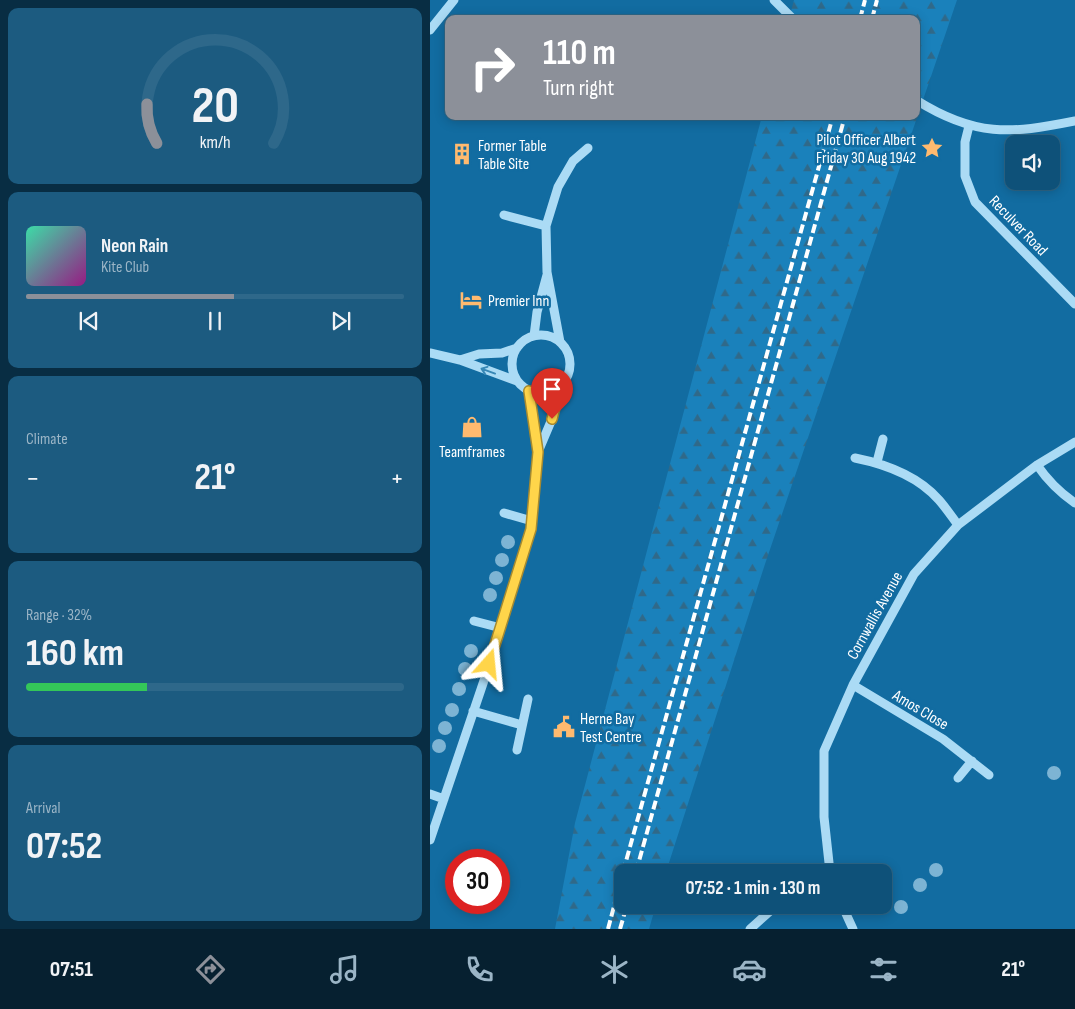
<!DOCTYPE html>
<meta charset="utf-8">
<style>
:root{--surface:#0e5179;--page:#1c5b80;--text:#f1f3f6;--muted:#9bb5c6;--line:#2e688a;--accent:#8c9099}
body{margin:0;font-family:"Sofia Sans Condensed",sans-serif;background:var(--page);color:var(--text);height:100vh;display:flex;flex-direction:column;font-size:19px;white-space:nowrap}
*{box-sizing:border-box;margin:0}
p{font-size:16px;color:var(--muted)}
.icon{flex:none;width:28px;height:28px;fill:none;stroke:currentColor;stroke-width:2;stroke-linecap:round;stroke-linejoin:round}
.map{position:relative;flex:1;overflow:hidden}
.panel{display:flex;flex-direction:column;gap:8px;padding:8px;background:#082d43;width:430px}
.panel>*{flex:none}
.hud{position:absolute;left:15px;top:15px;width:475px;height:105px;border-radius:10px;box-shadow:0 2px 12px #0003,0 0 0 1px var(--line);background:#8c9099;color:#fff;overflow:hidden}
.controls{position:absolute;left:575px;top:135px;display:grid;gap:10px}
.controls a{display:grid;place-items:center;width:55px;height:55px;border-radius:10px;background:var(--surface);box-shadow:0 2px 12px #0003,0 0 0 1px var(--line);font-size:25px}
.speed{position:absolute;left:15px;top:849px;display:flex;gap:10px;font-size:25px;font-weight:700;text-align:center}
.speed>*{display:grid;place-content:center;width:65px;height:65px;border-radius:50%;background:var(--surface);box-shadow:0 2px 12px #0003,0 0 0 1px var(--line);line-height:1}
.speed .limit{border:8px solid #d22;background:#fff;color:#111}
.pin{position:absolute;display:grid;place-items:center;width:42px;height:42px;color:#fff;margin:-51px -21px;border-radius:50% 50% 50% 0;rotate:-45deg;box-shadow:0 0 5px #0007}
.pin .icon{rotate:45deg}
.me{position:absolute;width:55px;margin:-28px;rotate:18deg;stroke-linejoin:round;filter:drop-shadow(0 0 4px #0008)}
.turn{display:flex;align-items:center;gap:18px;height:105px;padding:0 15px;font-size:22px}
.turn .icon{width:65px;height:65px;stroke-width:2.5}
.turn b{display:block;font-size:35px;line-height:42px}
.big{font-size:38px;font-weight:700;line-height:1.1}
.panel .widget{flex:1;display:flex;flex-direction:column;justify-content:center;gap:8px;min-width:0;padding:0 18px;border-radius:10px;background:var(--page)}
.panel .dial{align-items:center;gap:0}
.dial svg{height:130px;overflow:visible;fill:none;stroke:var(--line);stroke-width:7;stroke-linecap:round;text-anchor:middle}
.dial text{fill:var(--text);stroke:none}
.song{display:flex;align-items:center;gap:15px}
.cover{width:60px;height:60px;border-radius:8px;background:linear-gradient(135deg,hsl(160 70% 55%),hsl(310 70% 35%))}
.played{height:5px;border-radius:2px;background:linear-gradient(90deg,var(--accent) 55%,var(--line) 55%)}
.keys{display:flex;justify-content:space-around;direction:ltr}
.heat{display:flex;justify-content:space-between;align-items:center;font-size:28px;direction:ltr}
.charge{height:8px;border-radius:4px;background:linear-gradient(90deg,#34c759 32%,var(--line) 0)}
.trip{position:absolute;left:184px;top:864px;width:278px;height:50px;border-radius:10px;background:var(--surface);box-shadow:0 2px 12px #0003,0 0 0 1px var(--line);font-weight:700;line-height:50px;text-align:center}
.tabs{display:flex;height:80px;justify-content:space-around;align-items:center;background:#062030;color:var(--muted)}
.tabs .icon{width:35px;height:35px}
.tabs .selected{color:var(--accent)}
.tabs b{font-size:22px;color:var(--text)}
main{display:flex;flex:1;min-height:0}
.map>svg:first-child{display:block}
.forest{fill:url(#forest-firs)}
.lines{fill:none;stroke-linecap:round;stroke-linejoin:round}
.minor{stroke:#abdbf5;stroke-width:9}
.rail{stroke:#fff;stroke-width:4;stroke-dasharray:9 4;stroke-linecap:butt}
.tree{fill:#7db4d4}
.oneway{stroke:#3888b6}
.route-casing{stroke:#a68a30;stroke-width:12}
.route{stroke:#ffd54a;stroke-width:9}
.labels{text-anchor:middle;stroke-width:5;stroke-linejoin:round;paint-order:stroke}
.poi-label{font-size:16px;fill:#fff;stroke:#126ca1;text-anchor:start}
.street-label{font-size:16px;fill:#fff;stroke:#126ca1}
</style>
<main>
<section class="panel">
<div class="widget dial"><svg viewBox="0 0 100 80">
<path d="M14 69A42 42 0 1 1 86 69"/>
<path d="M14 69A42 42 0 0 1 8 45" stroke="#8c9099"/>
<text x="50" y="56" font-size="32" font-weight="700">20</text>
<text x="50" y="72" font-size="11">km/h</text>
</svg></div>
<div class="widget">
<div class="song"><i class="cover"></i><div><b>Neon Rain</b><p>Kite Club</p></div></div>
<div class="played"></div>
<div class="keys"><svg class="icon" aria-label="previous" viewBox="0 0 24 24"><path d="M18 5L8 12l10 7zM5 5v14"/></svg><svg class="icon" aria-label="pause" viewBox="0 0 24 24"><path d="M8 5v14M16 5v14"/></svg><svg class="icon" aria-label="next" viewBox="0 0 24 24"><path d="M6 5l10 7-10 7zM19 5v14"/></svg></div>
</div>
<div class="widget"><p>Climate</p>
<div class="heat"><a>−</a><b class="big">21°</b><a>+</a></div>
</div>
<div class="widget"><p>Range · 32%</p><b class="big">160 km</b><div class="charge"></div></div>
<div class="widget"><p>Arrival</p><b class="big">07:52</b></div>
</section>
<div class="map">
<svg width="645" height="929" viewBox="0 0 645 929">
<defs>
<pattern id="forest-firs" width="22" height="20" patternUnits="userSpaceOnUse" patternTransform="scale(1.25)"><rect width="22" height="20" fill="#1a81bb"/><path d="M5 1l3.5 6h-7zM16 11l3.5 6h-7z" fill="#306989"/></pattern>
</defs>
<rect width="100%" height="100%" fill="#126ca1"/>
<!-- forest -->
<path class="forest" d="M364,0H527L335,564L236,872H192V905H226L219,929H125L145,823L332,116H486V19H359Z"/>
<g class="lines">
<!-- minor -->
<path class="minor" d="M344,0L363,19
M0,30L24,0
M486,100C545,137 580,134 645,121
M539,126L535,142V176L545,202L645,304
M74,215L116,226
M82 364a29 29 0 1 1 58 0a29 29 0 1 1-58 0Z
M104,336L107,312L117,275
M130,342L117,272L116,226L128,187L143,161L158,148
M0,353L30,360L87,381
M30,360L49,354L72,353L87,348
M108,452L122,419L129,388
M425,458C455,464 488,476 509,500C516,508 522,517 528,525
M447,462L453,439
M607,465C618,481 629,492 645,503
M74,513L102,521
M44,621L71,628
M423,685L513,739L559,775
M43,711L92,725
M87,750L98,699
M528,778L542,761
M0,794L14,799
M0,840L65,648L101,529L108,452L99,391
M400,872L394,817V751L423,685L484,574L528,525L607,465L645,442
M412,905L423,929
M320,929L347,905"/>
<!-- rail -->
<path class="rail" d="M430,19L435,0
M442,19L447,0
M193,872L403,116
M206,872L415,116
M178,929L192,876
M190,929L197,905"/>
</g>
<!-- trees -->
<g class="tree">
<circle cx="78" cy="542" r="7"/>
<circle cx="72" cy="560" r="7"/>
<circle cx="66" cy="578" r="7"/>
<circle cx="60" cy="595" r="7"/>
<circle cx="41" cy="651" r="7"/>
<circle cx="35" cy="669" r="7"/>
<circle cx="29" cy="689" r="7"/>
<circle cx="22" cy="710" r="7"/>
<circle cx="15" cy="728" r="7"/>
<circle cx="9" cy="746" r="7"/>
<circle cx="624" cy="773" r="7"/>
<circle cx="506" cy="870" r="7"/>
<circle cx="490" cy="885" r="7"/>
<circle cx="471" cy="907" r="7"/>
</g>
<!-- one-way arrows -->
<defs><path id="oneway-shaft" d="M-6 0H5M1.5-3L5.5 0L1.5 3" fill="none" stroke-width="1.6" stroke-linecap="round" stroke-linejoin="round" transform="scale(1.25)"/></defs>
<use class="oneway" href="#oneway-shaft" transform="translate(58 371) rotate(-160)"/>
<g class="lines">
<!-- route casing -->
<g class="route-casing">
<path id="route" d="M59,664L101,529L108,452L99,391C111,394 119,393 130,388L122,419"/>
</g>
<!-- route -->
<use href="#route" class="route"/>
</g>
<!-- icons -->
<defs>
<g id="sight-bare" transform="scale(1.725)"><path d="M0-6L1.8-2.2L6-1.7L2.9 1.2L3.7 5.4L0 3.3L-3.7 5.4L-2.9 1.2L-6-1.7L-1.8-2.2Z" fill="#ffba6f" stroke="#126ca1" stroke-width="2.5" paint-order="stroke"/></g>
<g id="building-bare" transform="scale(1.725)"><path d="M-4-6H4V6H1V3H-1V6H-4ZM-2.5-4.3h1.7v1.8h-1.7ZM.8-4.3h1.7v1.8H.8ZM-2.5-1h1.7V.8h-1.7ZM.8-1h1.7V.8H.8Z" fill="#ffba6f" stroke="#126ca1" stroke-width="2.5" paint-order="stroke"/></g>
<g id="hotel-bare" transform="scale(1.725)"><path d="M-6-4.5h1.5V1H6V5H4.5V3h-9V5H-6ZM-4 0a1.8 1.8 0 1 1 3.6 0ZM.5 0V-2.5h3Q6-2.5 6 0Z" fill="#ffba6f" stroke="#126ca1" stroke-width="2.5" paint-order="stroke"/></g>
<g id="shop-bare" transform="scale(1.725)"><path d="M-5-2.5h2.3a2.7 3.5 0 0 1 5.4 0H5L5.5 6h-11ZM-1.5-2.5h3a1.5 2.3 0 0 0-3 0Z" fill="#ffba6f" stroke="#126ca1" stroke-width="2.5" paint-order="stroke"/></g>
<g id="civic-bare" transform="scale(1.725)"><path d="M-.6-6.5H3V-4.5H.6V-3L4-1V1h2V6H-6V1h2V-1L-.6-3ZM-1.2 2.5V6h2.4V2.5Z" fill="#ffba6f" stroke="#126ca1" stroke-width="2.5" paint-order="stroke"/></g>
</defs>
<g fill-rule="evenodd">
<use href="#sight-bare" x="502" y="148"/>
<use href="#building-bare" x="32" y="154"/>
<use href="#hotel-bare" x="41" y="300"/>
<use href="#shop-bare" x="42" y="427"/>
<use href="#civic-bare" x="134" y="727"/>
</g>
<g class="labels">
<!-- poi labels -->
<g class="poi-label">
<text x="486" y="145" text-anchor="end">Pilot Officer Albert<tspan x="486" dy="18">Friday 30 Aug 1942</tspan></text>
<text x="48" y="151">Former Table<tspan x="48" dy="18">Table Site</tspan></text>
<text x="58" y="306">Premier Inn</text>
<text x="42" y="457" text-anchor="middle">Teamframes</text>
<text x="150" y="724">Herne Bay<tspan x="150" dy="18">Test Centre</tspan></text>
</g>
<!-- street labels -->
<g class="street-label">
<text transform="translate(589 225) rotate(46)" y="6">Reculver Road</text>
<text transform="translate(444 615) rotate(-61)" y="6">Cornwallis Avenue</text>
<text transform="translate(491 709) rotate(31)" y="6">Amos Close</text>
</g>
</g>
</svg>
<div class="controls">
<a><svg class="icon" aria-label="sound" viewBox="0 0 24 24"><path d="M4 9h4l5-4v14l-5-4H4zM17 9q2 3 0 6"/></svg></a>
</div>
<div class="speed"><div class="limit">30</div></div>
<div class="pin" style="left:122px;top:419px;background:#d93025"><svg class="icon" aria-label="arrive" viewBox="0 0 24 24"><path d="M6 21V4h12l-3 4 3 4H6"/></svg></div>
<svg class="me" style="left:59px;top:664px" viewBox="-20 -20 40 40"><path d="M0-17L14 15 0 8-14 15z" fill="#ffd54a" stroke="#fff" stroke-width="4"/></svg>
<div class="trip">07:52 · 1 min · 130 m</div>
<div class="hud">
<div class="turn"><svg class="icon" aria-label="right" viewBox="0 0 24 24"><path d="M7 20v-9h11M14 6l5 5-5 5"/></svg><div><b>110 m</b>Turn right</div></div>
</div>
</div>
</main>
<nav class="tabs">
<b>07:51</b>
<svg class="icon selected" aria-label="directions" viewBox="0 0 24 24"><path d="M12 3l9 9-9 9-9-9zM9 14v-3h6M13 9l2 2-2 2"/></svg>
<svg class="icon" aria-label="music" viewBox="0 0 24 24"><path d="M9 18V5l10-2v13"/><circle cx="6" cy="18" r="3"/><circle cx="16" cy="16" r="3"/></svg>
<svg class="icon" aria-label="phone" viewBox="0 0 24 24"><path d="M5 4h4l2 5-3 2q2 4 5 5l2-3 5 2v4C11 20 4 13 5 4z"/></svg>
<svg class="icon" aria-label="climate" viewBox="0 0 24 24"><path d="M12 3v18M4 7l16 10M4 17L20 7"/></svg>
<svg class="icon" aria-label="car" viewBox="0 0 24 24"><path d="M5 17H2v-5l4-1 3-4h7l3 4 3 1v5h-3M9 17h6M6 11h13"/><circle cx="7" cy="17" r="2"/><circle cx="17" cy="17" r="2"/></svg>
<svg class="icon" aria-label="filters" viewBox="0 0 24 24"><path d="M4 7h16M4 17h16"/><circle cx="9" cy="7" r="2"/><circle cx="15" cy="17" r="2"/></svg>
<b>21°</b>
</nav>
